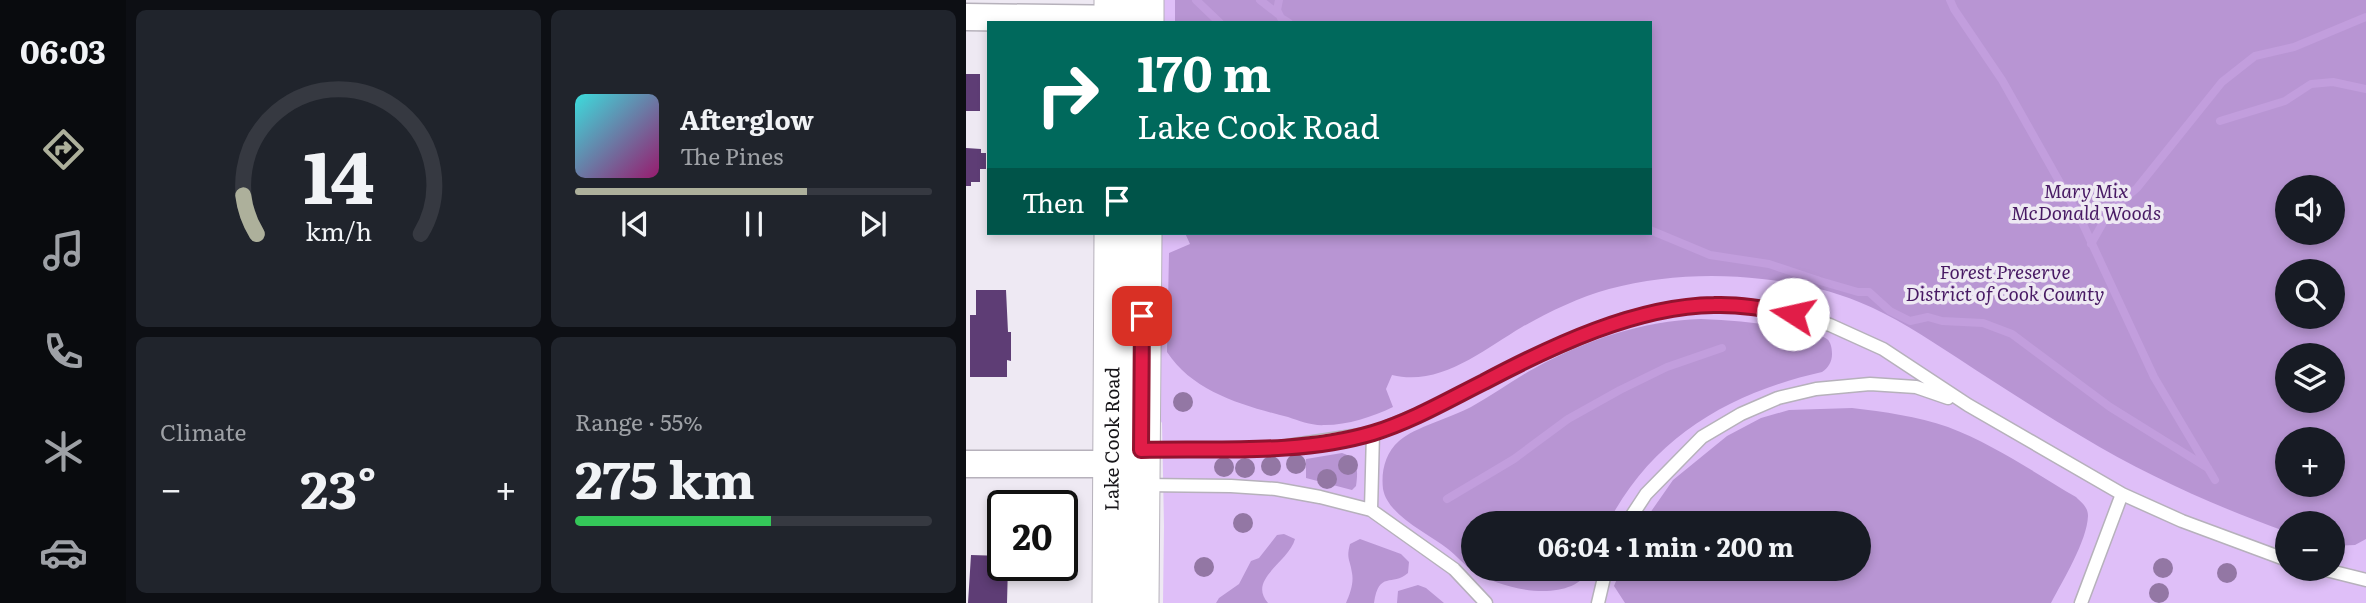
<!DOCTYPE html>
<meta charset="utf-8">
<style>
:root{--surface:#171b24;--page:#20242c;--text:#f1f3f6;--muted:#9ea1a6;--line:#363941;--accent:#adb09b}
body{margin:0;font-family:Literata,serif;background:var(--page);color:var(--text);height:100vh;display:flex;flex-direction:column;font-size:26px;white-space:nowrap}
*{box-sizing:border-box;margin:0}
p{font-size:23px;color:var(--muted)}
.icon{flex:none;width:38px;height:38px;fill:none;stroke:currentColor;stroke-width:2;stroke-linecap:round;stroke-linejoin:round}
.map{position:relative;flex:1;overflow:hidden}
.panel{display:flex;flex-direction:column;gap:10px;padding:10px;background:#0d0f14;width:840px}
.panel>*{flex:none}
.guide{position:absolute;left:21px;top:21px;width:665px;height:214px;border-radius:0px;box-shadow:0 4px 10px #0003;background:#00695c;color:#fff;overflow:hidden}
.buttons{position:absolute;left:1309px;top:175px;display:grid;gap:14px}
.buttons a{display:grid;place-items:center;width:70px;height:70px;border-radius:50%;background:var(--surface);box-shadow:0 4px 10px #0003;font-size:35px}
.speed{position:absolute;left:21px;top:490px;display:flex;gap:14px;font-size:35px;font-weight:700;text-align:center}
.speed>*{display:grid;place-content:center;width:91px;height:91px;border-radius:50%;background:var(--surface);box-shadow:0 4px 10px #0003;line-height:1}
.speed .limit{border:4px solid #111;border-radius:10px;background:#fff;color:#111}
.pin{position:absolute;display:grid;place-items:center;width:60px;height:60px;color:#fff;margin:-30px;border-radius:14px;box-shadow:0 4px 10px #0006}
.me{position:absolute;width:77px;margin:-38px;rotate:280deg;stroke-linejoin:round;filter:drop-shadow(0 0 5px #0008)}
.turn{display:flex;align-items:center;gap:24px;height:147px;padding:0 35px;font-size:32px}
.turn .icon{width:91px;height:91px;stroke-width:2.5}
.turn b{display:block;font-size:49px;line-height:60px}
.then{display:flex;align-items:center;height:66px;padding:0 35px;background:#0003;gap:14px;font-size:26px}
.big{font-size:52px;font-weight:700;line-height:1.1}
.panel .widget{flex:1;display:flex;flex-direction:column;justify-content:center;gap:10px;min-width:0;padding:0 24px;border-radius:10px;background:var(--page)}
.panel .dial{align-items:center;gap:0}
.dial svg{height:182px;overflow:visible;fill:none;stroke:var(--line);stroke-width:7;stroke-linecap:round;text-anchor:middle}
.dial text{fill:var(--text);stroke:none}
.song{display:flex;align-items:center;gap:21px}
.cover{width:84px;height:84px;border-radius:10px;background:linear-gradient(135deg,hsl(180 70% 55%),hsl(320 70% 35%))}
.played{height:7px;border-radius:4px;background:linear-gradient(90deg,var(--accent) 65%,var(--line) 65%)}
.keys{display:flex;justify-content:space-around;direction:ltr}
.heat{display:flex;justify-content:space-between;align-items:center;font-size:38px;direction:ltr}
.charge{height:10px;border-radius:5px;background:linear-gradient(90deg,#34c759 55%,var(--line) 0)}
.panel .tiles{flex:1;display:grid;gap:10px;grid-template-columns:repeat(2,1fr)}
.trip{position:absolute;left:495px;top:511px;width:410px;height:70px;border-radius:35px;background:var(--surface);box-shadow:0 4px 10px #0003;font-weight:700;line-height:70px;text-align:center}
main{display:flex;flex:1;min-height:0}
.dock{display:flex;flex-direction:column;width:126px;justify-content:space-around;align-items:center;background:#090b0e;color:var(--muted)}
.dock .icon{width:49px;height:49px}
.dock .selected{color:var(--accent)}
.dock b{font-size:32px;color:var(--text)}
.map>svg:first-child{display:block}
.green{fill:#dfbff8;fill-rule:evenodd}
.forest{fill:#b895d3;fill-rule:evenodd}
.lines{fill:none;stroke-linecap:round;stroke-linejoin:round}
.stream{stroke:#c29edd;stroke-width:8}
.building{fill:#5e3d75}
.lane-casing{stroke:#b6b1bb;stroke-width:15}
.street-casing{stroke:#b6b1bb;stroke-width:29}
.secondary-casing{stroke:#b6b1bb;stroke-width:39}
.lane{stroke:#fff;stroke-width:12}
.street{stroke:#fff;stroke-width:26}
.secondary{stroke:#fff;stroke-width:37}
.tree{fill:#9377a4}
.route-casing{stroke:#92132f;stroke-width:18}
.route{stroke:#e11d48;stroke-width:12}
.labels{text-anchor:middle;stroke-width:7;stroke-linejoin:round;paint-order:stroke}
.park-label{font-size:19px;font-style:italic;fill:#481a64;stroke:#eee9f3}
.street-label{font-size:19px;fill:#171519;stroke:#eee9f3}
</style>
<main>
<nav class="dock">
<b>06:03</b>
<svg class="icon selected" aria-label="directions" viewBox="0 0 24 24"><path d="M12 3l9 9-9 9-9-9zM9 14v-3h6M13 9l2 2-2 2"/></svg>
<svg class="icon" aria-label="music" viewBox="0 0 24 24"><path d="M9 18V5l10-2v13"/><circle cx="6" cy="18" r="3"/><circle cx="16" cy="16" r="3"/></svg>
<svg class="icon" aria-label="phone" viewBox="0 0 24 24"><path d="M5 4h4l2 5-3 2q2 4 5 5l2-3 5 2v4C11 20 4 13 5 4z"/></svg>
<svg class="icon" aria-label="climate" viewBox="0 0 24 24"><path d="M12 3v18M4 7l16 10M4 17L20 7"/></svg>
<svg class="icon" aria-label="car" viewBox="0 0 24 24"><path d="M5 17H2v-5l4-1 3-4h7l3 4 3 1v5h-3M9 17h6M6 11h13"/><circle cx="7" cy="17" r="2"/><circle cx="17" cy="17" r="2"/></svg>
</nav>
<section class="panel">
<div class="tiles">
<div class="widget dial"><svg viewBox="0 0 100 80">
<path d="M14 69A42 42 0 1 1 86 69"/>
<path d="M14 69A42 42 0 0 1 8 52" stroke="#adb09b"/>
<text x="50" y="56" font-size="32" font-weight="700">14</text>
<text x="50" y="72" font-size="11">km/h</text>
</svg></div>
<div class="widget">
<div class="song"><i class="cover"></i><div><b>Afterglow</b><p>The Pines</p></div></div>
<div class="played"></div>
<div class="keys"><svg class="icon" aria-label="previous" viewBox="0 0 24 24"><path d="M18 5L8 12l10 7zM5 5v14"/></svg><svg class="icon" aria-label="pause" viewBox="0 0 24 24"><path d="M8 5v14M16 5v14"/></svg><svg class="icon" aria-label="next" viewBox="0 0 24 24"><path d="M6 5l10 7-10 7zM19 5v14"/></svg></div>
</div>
<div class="widget"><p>Climate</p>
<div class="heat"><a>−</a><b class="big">23°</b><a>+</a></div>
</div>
<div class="widget"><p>Range · 55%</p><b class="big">275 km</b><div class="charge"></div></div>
</div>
</section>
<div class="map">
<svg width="1400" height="603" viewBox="0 0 1400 603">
<rect width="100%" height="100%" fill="#eee9f3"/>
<!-- green -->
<path class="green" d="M189,0H1400V603H197L198,526L196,423L188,411L187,233H684V23H189ZM1321,187H1367V233H1321ZM1321,271H1367V317H1321ZM1321,355H1367V401H1321ZM1321,439H1367V485H1321ZM508,523H892V569H508ZM1321,523H1367V569H1321Z"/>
<!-- forest -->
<path class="forest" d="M209,0H1400V539L1389,545L1367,546V523H1321V532C1249,506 1181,476 1115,436C1073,411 1031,384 990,357C959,337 928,316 893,302C864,290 828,282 796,279C746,273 692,276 643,289C613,297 583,312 556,327C517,350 474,387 426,375L420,389L427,407C406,417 382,425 359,425C346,426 334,421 322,417C278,406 227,392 201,352L203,253L224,244L219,233H684V23H209ZM1321,187H1367V233H1321ZM1321,271H1367V317H1321ZM1321,355H1367V401H1321ZM1321,439H1367V485H1321Z
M735,319C771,320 804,324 840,332C846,334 856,335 861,339C865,342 866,349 866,354C866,362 862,368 856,372C763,393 687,437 642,523H508V569H624C607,603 541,593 506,570C497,564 490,555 482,549C462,533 422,516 417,489C415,472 419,453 433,441C449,427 484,418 505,407C527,395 547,380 569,368C620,340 676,321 735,319Z
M886,408C918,412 951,416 982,427C1027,444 1069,473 1110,497C1116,503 1122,507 1122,516C1121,541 1097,580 1085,603H659L648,586L655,569H892V523H677L707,480L761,436L795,418L823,410Z
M376,453C393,458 392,471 390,486L386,490L340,478V459Z
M318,534L329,539C323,562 281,579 302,603H250L253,598L273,584L285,561L293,558L311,535Z
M394,539L435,554L443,562L442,573C426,587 413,570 408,603H380C384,594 388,583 386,573C384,559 380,559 384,544Z
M452,585L460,588L478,603H431L432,591Z"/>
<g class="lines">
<!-- stream -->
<path class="stream" d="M230,0L254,23
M294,0L312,14
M313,0L311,10L315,18L323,23
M984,0L988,9L1036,80L1115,220L1188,377L1249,480
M1254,121L1319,101L1345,84L1367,82L1400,89
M684,230L744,255L803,264L854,281L892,292H903L924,311L944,321L962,317L976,321L1017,323L1046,334L1144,407L1242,468
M1125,244L1143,212L1171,188L1256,82L1289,56L1328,47L1400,17
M481,499L548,459L602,419L654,390L701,367L756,348"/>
</g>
<!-- building -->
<path class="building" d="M0,74H14V111H0Z
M0,148L15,149V153H20V169H14V182H5V186H0Z
M10,290H40L42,332H45V361L41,360V377H4V315H10Z
M5,555L37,556V565H42L41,603H2Z"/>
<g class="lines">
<!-- lane casing -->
<g class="lane-casing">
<path id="lane" d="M178,450L308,448L407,433L467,408L546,367L658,319L700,309L746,305L787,307L826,314L864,325L917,349L1002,405L1156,494L1216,521L1321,560
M177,485L265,486L310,489L354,497L405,510L488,569L520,603
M405,510L407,433
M661,523L680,494L736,437L775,414L812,398L850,389L904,384L950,387L982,398
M1356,569L1400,580
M632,603L640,569
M1115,603L1156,494"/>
</g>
<!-- street casing -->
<g class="street-casing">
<path id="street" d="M0,17L163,19
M0,464H145"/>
</g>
<!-- secondary casing -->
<g class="secondary-casing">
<g id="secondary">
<path d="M147,23V0"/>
<path d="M179,23V0"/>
<path id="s1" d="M145,603L147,233"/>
<path d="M174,603L177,233"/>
</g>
</g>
<!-- lane -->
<use href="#lane" class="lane"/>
<!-- street -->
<use href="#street" class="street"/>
<!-- secondary -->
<use href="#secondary" class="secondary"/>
</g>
<!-- trees -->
<g class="tree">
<circle cx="217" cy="402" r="10"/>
<circle cx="330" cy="464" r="10"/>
<circle cx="382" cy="465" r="10"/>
<circle cx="305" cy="466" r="10"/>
<circle cx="258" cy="467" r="10"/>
<circle cx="279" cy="468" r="10"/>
<circle cx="361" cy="479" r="10"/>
<circle cx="277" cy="523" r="10"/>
<circle cx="238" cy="567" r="10"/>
<circle cx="1197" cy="568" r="10"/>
<circle cx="1261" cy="573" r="10"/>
<circle cx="1193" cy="593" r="10"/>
</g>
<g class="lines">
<!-- route casing -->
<g class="route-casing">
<path id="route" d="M176,316L175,450C250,448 333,455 407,433C446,421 482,400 518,382C586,346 670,306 748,305C774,304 800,309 827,314"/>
</g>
<!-- route -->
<use href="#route" class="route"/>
</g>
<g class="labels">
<!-- park labels -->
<g class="park-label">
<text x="1120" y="198">Mary Mix<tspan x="1120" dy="22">McDonald Woods</tspan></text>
<text x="1039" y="279">Forest Preserve<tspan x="1039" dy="22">District of Cook County</tspan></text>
</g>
<!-- street labels -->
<g class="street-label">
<text dy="7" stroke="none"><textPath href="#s1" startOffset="164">Lake Cook Road</textPath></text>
</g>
</g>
</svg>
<div class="buttons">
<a><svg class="icon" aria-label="sound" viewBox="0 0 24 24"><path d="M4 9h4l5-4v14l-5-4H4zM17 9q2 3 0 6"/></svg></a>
<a><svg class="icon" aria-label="search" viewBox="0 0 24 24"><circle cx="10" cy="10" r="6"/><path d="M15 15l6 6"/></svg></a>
<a><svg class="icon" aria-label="layers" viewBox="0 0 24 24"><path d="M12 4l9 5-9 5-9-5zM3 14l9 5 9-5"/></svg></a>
<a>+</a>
<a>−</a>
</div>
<div class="speed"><div class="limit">20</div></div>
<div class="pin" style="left:176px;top:316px;background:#d93025"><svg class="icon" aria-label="arrive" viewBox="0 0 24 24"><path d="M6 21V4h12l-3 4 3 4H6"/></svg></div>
<svg class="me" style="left:827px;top:314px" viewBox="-20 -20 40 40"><circle r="19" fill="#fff"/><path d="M0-13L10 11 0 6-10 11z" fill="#e11d48"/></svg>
<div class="trip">06:04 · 1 min · 200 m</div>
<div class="guide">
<div class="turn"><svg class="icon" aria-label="right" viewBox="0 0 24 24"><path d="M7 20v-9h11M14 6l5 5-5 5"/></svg><div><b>170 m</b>Lake Cook Road</div></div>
<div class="then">Then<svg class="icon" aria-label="arrive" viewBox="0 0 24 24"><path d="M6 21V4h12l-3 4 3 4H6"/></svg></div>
</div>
</div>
</main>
